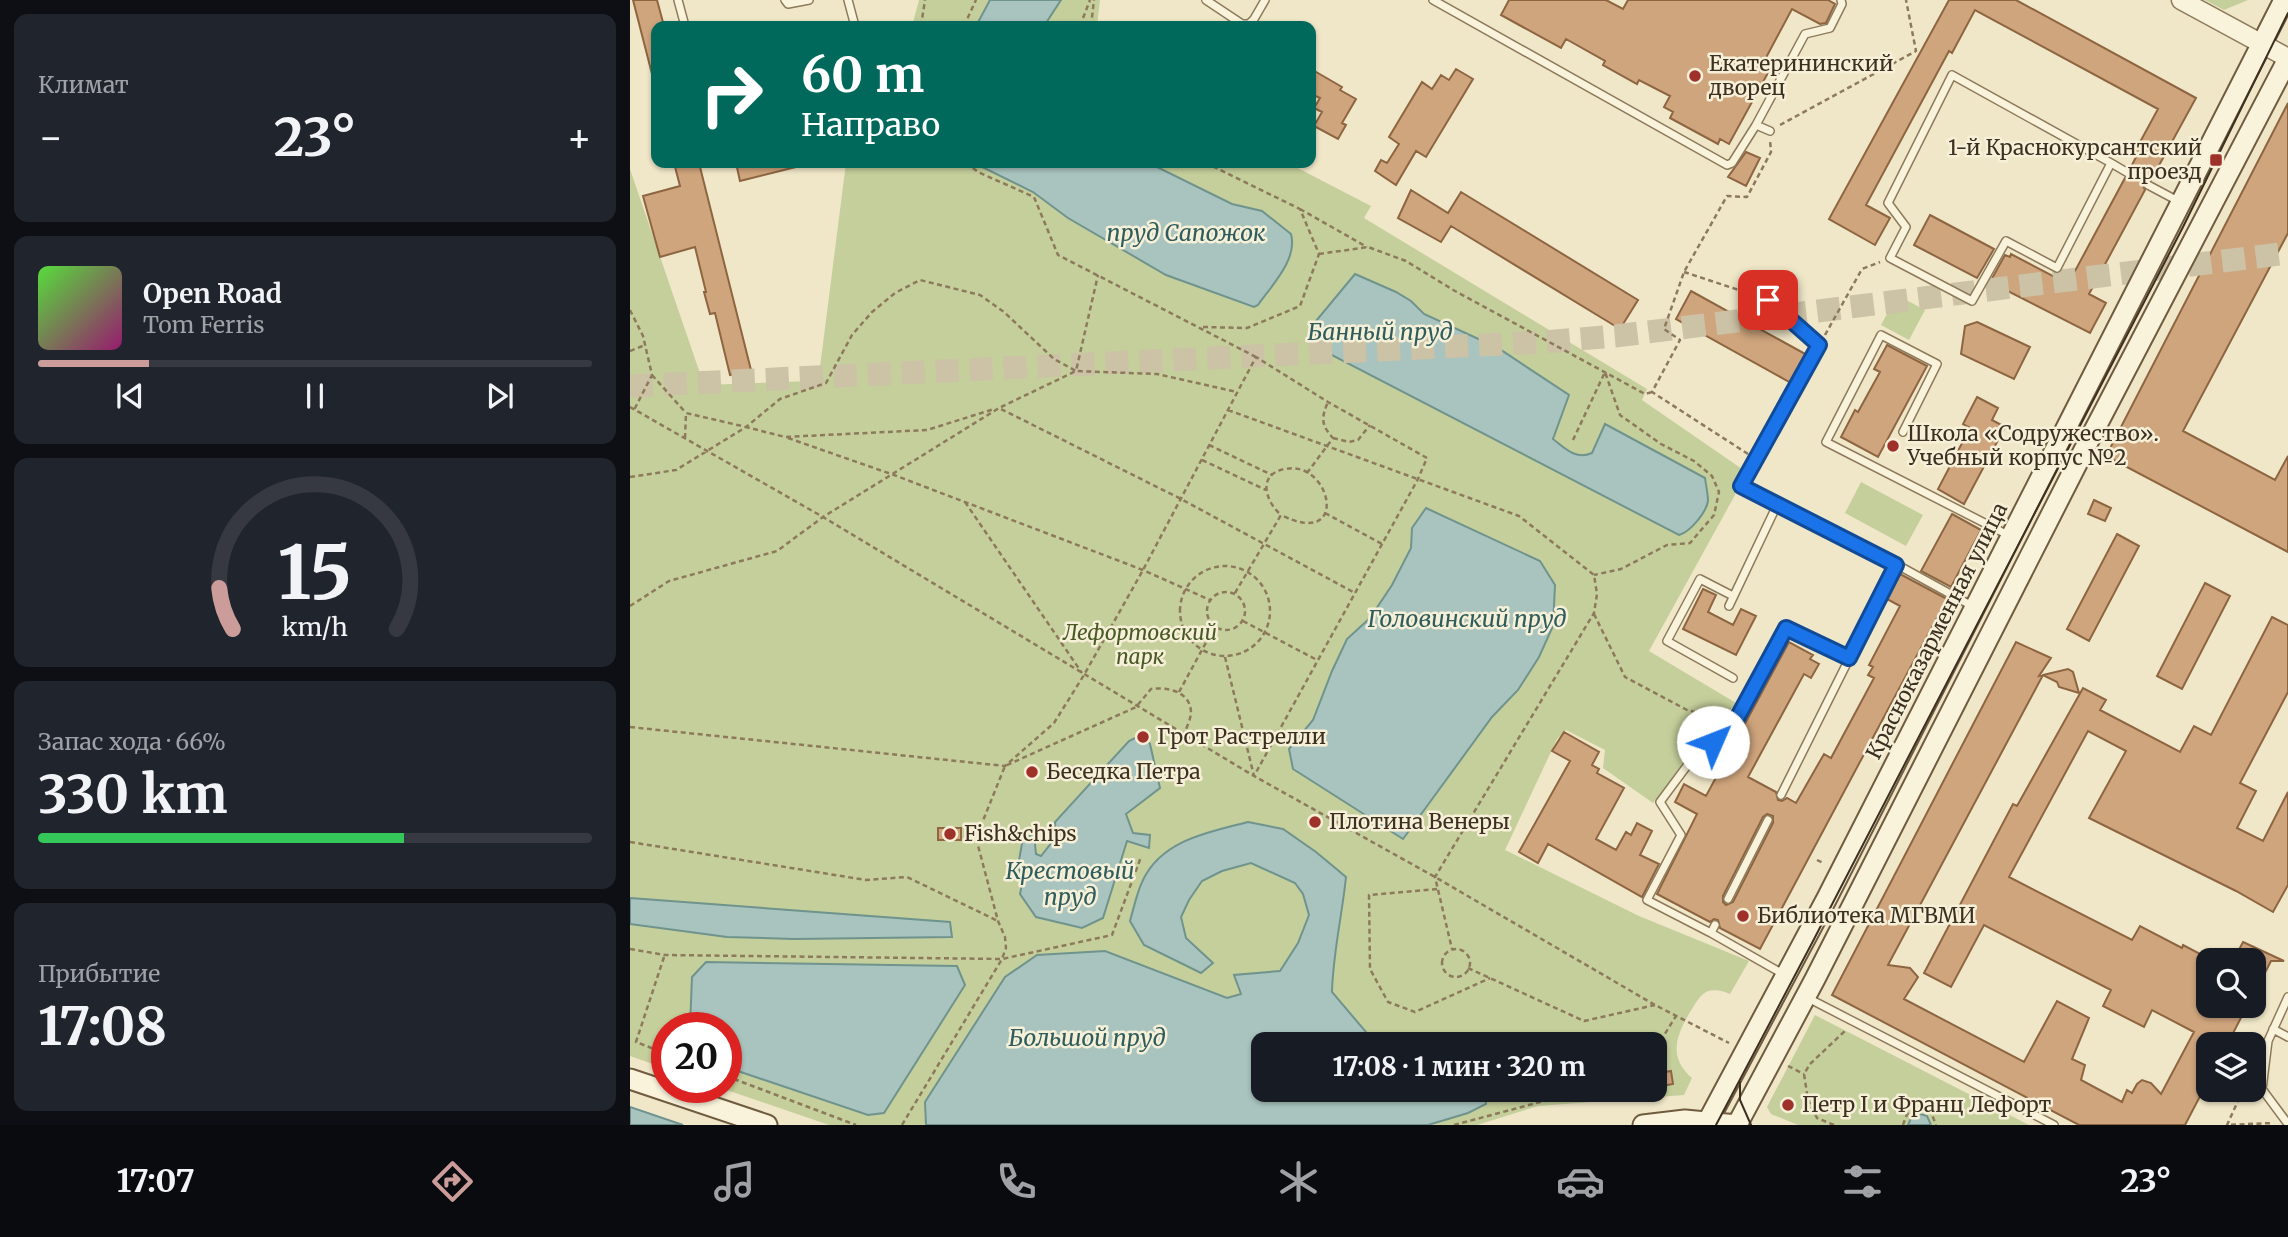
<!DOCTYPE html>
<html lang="ru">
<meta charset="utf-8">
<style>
:root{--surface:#171b24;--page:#20242c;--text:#f1f3f6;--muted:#9ea1a6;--line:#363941;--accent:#cc9c9a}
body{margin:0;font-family:Merriweather,serif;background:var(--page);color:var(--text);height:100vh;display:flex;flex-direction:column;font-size:26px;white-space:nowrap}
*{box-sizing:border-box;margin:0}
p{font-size:23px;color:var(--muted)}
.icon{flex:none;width:38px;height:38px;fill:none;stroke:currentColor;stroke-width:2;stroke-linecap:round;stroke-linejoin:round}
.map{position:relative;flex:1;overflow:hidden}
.side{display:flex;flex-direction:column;gap:14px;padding:14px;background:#0d0f14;width:630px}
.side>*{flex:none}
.banner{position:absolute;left:21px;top:21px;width:665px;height:147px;border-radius:14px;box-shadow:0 2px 5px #0004;background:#00695c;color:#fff;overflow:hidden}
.buttons{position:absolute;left:1566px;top:948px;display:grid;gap:14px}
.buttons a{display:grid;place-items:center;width:70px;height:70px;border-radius:14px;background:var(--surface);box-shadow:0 2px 5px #0004;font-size:35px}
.speed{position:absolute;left:21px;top:1012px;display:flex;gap:14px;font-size:35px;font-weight:700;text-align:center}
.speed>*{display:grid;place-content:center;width:91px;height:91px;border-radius:50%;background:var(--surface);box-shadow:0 2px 5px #0004;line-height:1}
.speed .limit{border:10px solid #d22;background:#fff;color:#111}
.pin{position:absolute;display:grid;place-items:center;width:60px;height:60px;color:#fff;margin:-30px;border-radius:14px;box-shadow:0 4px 10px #0006}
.me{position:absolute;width:77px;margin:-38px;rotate:46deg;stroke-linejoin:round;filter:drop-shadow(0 0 5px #0008)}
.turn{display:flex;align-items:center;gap:24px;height:147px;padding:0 35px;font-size:32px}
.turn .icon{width:91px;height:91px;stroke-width:2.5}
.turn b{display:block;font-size:49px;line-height:60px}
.big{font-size:52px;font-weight:700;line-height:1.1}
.side .tile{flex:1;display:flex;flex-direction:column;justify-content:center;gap:10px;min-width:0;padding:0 24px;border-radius:14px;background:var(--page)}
.side .dial{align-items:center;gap:0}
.dial svg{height:182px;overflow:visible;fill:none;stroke:var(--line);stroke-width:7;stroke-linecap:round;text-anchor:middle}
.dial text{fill:var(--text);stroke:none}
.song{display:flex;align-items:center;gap:21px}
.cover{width:84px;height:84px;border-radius:10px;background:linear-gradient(135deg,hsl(110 70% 55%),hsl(320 70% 35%))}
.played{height:7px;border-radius:4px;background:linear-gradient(90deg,var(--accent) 20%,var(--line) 20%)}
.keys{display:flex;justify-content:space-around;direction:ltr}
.heat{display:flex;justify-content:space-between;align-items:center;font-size:38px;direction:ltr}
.charge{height:10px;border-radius:5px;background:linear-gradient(90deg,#34c759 66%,var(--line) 0)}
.trip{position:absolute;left:621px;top:1032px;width:416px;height:70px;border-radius:14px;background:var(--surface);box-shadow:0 2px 5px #0004;font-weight:700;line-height:70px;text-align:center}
.menu{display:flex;height:112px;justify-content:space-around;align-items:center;background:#090b0e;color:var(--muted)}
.menu .icon{width:49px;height:49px}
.menu .on{color:var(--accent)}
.menu b{font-size:32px;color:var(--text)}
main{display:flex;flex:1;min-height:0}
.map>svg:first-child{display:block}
.green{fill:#c5cf9b;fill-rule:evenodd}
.water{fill:#a9c4be;stroke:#6f938d;stroke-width:2}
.building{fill:#cfa57d;stroke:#8d6541;stroke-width:2;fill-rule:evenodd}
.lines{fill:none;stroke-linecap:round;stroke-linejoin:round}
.primary-tunnel{stroke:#ccc2a6;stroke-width:23;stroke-dasharray:23 11;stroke-linecap:butt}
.service-casing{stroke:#8d7a5c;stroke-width:10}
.tertiary-casing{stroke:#8d7a5c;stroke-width:21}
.secondary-casing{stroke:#6f5b3f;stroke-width:23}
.path{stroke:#8d7a5c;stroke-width:2.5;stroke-dasharray:5 3.5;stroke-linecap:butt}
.service{stroke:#faf3dc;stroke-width:7}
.tertiary{stroke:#faf3dc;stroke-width:18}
.secondary{stroke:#faf3dc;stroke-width:19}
.tram{stroke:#3d3020;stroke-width:2}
.route-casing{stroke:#114b97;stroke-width:18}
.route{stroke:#1a73e8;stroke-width:12}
.poi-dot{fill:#9e3129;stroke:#f7f0d8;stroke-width:2.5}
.labels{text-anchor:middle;stroke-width:5;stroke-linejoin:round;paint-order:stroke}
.poi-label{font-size:21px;fill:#3d3020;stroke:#f7f0d8;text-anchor:start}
.street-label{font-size:21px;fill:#3d3020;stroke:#f7f0d8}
.park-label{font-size:21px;font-style:italic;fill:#495a26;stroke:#f7f0d8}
.water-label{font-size:23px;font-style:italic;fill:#2f5d5d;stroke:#f7f0d8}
</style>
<main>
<section class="side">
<div class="tile"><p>Климат</p>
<div class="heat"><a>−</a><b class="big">23°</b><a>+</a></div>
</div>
<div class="tile">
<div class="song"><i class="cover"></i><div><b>Open Road</b><p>Tom Ferris</p></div></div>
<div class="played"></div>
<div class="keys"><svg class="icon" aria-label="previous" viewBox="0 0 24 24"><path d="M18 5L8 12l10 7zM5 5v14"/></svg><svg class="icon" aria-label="pause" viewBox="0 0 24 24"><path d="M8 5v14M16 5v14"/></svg><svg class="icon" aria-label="next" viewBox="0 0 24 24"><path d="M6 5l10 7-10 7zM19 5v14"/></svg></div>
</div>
<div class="tile dial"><svg viewBox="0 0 100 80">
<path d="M14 69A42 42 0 1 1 86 69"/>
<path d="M14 69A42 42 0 0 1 8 51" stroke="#cc9c9a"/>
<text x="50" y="56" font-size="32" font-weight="700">15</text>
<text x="50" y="72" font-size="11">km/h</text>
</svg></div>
<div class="tile"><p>Запас хода · 66%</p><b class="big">330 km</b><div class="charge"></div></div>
<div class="tile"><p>Прибытие</p><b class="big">17:08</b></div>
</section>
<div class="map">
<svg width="1658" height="1125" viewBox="0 0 1658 1125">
<rect width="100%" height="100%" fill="#f0e7c8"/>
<!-- green -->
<path class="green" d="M289,0H470L467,26H282Z
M1575,0H1618L1594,10Z
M216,163H658L741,206L734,218L1017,389L1012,400L1112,469L1105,495L1019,651L1106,703L1023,803L973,768L975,750L936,730L927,739L875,850L1009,916L1119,961L1100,994C1093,991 1086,989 1078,991C1069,995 1065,1005 1060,1012C1046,1036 1038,1057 1062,1078L1054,1095L908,1106L847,1125H199L88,1087H96V1027H37V1069L0,1056V169L74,385L181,381L189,375ZM634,1045H1026V1090H634Z
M1267,295L1295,310L1279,340L1251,325Z
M1231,482L1293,515L1276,546L1215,513Z
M1185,1015L1399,1125H1168L1141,1114L1137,1107Z"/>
<!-- water -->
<path class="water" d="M360,0H431L414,26H346Z
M344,163H519L602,204L632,211L661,234C668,259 642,285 628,305L624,307L536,275L438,218L403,192Z
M725,274L766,292L781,301L794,314L868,348L939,395L923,439C936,449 946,460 962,453L975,424L1075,478C1076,485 1078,494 1078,501C1076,513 1060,532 1049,535L694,351C688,342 683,333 686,321Z
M796,508L910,561L925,585L923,626L909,657L888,690L862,717L773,839L663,769L659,749L683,720L702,671L717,639L740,618L762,585L781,548L782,528Z
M507,737L516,739L520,744L530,788L496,814L503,833L520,835L519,848L497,841L473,918L452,928L406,917L390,894L393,879L388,866L393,838L404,835L406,854L411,856L426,837L425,822L499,741Z
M618,822L653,829L686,852L716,877C712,916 703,953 702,992L741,1038L758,1045H634V1090H854L856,1104L838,1113L798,1125H296L295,1102L375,977L407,955L475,951L597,998L611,994L604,975L650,971L668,943L679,915L673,894L665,883L621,863L592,871L572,881L559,900L551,917L556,938L583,963L571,973L514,945L500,921C504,907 507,892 513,880C532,840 579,832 618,822Z
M0,898L320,922L322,937L164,939L97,937L0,924Z
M76,962L327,966L335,985L254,1113L238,1115L96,1067V1027H60L62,977Z
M0,1107L53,1125H0Z
M1287,1113L1297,1116L1301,1125H1278L1282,1116Z"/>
<!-- building -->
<path class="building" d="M3,0H27L34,26H26V74H22Z
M879,0H976L993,9L998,0H1198L1205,4L1196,23L1190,24L1162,9L1131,67L1139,71L1099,144L1090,139L1088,144L1040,118L1043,112L1034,107L1040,96L1009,80L1007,84L973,65L975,61L936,39L931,48L871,15Z
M1319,0H1386L1566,98L1521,180H1515L1512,183L1515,190L1459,294L1476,303L1460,333L1360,282L1375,255L1380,257L1381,254L1438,284L1495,178L1500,179L1504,175L1501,167L1506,157L1503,155L1528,109L1345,10L1322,53L1319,51L1236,205L1260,218L1245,245L1199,219Z
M681,69L712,87L710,90L726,99L712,123L716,125L708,139L684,126L692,112L684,108L690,98L681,94Z
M826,69L843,79L796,157L786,151L766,185L745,171L751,160L757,163L769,144L759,137L792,82L802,89L811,75L819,80Z
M1658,103V233L1553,431L1645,480L1658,456V552L1476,456Z
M1116,152L1130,158L1116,186L1098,177Z
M44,163H69L121,370L100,375L85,313L80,314L74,292H76L65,247L30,257L13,196L50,186Z
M106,163H165L166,167L110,181Z
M781,190L818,213L831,192L1008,300L990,329L821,226L811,242L768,218Z
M1300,215L1364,249L1347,278L1284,245Z
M1061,291L1177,355L1161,383L1046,319Z
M1347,322L1400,347L1384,379L1331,354L1335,326Z
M1257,345L1297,366L1248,457L1211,437L1225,410L1228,412L1250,372L1244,369Z
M1347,397L1368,408L1362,420L1375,427L1334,504L1308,489L1340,428L1333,424Z
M1464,500L1481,508L1475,521L1458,514Z
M1322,514L1351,530L1321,587L1291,571Z
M1487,534L1509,546L1459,641L1437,629Z
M1270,574L1317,599L1130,949L1090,928L1088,920L1084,919L1080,922L1027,894L1067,814L1045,802L1054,784L1076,796L1159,642L1183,655L1180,659L1189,664L1181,678L1174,674L1118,777L1146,792L1148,800L1152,801L1157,798L1166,803L1194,754L1201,758L1244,678L1238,675L1243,667L1239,665L1270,606L1257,599ZM1137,814L1143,816V823L1103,902L1096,905L1093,902V896L1133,817Z
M1575,583L1600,596L1552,689L1527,676Z
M1073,589L1086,595L1078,612L1103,625L1111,609L1126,616L1106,655L1053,629Z
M1642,617L1658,625V692L1610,783L1626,791L1607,828L1633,841L1658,792V885L1643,912L1606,891L1459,818L1496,751L1458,731L1379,877L1502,940L1510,926L1552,948L1553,945L1578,958V1006H1617L1597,1045H1578V1081L1555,1125H1449L1202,995L1386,642L1421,658L1409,676L1438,669L1443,672L1449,693L1429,687L1427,682L1413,675L1258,965L1280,968L1288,977L1274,999L1394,1062L1427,1001L1459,1018L1442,1059L1455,1065L1451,1080L1492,1102L1497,1090L1502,1093L1507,1084L1512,1080L1521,1083L1531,1094L1564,1032L1522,1010L1514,1027L1473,1006L1481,990L1354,925L1321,987L1294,973L1383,804L1387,806L1453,688L1476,700L1470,710L1550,752L1564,726L1581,735Z
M934,732L969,752L962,765L969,769L967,773L994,788L966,839L986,850L996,832L1001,835L1007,823L1022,831L1010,855L1029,864L1012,897L918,844L908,863L889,852L940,761L922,751Z
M308,828H331V840H308Z
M1613,942L1654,961H1641L1624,994V961H1603Z
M1041,1071L1043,1084L1031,1086L1029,1073Z"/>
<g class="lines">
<!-- primary-tunnel -->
<path class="primary-tunnel" d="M0,386L914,342L985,336L1658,253"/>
<!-- service casing -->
<g class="service-casing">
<path id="service" d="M48,0L55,26
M155,0L158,4L179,0
M218,0L225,26
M576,0L612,24H619L624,19L635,0
M803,0L1097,165L1102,163L1126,125
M1140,131L1126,125L1175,34L1200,28L1212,4L1211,0
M1481,163L1427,268L1376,241L1342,301L1260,258L1276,227L1258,203L1322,75L1481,163L1498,173
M1518,185L1548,201
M1138,300L1189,345L1111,486L1273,568L1344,607
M1273,432L1307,364L1251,335L1196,442L1380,536
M1099,606L1147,505
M1103,678L1037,641L1070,579L1103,596
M1151,795L1266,565
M1098,899L1138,820
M1085,925L1081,933L1155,975
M1081,933L1017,900L1051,835L1030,802L1062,759L1104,724L1155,628L1219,658
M1176,997L1424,1125
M1658,997L1638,1041L1632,1089L1658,1124
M1643,1029L1658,1037"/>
</g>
<!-- tertiary casing -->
<g class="tertiary-casing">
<path id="tertiary" d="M1551,0L1658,58"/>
</g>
<!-- secondary casing -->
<g class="secondary-casing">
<path id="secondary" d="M0,1079L137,1125
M1078,1121L1197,898L1654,0
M1013,1125L1055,1120L1107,1125
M1107,1125L1185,979L1456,446L1658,59"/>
</g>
<!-- path -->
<path class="path" d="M291,26L295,0
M334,26L346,0
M450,26L460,0
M461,26L464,0
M1150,125L1286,51L1276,0
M336,163L348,172L404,197L428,255L626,357
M670,209L737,247
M689,254L738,247L776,261L825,291L1015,394L1022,392
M1054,272L1127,296
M0,310L13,336L22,375L4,410
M573,327L617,328L670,306L689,254L670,209L576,163
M1195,335L1232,269L1250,262
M0,351L15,345
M22,375L56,413
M0,407L193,517L624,776L805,877L1025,1005L1099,1043
M371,407L446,371L527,374L607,392
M598,410L889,516L964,575L967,594L964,613L805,877L822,949
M55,438L56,413L116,427L150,399L196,383L222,335L242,312L265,293L290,280L350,295L374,312L424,359L446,371L468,275
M158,438L264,475L513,570L580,600
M703,438L719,442L728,440L740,425
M943,440L975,372L990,415L1031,444L1064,461L1082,476L1089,492L1084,515L1060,543L1037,545L991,569L964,575
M579,445L642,475
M1118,454L1022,392L1050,340L1034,329L1054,272L1097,196L1117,197L1141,152L1140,140
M572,460L636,490
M677,473L703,438C691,425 691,418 698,402
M0,477L46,470L116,427L155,437L297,430L364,409
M335,502L452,673
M695,513L752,544
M550 611a45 45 0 1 1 90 0a45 45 0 1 1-90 0Z
M577 611a19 19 0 1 1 38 0a19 19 0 1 1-38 0Z
M605,593L651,515C635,501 627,474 655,469C701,459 721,550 651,515
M0,606L39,581L147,551L193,517L369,408L551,499L725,593
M964,614L995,677L1057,710L1091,719
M613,621L687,660
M595,657L624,776
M549,692L585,626
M0,727L375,766L424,723L454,675L513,570L626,357L698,402L797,458L788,479L624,776
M0,842L236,880L277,877L368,921
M1187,860L1193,863
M807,889L739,895L740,969L758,1002L785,1012L860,978
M0,949L35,955L372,959L482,935L511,857
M812 963a14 14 0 1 1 28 0a14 14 0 1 1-28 0Z
M34,957L6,1042L37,1054
M838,968L954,1021L1025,1005
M1026,1048L1046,1016
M1158,1066L1174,1074
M96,1076L226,1125
M1613,1090L1597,1125L1643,1123
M272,1125L372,959L376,948L375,937L368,921L346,838L375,766L506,707L521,689C537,687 560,691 561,712C561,719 556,728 554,735
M824,1125L914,1101L1015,1092V1090
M1204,1125L1187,1118L1178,1100L1174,1074L1180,1064L1217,1029
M1273,1125L1277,1114L1291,1108L1301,1112L1306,1125"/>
<!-- service -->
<use href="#service" class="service"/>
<!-- tertiary -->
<use href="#tertiary" class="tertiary"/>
<!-- secondary -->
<use href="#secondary" class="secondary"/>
<!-- tram -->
<path class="tram" d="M1110,1082V1100L1121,1125
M1086,1125L1182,943L1553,227L1658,13"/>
</g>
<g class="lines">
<!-- route casing -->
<g class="route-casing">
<path id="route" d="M1083,742L1104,724L1156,628L1219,658L1266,565L1111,486L1189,345L1138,300"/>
</g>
<!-- route -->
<use href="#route" class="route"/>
</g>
<!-- markers -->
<g class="poi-dot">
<circle cx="1065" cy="76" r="7"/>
<rect x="1579" y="153" width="14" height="14" rx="3.5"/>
<circle cx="1263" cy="446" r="7"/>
<circle cx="513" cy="737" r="7"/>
<circle cx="402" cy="772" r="7"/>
<circle cx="685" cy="822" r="7"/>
<circle cx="320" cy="834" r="7"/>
<circle cx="1113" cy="916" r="7"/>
<circle cx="1158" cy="1105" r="7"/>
</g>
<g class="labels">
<!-- poi labels -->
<g class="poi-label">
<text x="1079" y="71">Екатерининский<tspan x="1079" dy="24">дворец</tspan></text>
<text x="1572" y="155" text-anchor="end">1-й Краснокурсантский<tspan x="1572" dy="24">проезд</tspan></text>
<text x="1277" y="441">Школа «Содружество».<tspan x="1277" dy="24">Учебный корпус №2</tspan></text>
<text x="527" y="744">Грот Растрелли</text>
<text x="416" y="779">Беседка Петра</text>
<text x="699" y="829">Плотина Венеры</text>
<text x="334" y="841">Fish&amp;chips</text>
<text x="1127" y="923">Библиотека МГВМИ</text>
<text x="1172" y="1112">Петр I и Франц Лефорт</text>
</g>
<!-- street labels -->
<g class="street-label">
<text transform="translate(1307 631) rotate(-63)" y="7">Красноказарменная улица</text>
</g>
<!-- park labels -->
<g class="park-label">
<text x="510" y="640">Лефортовский<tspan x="510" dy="24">парк</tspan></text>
</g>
<!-- water labels -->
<g class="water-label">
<text x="556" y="241">пруд Сапожок</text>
<text x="750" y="340">Банный пруд</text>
<text x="837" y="627">Головинский пруд</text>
<text x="440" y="879">Крестовый<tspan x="440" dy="26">пруд</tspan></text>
<text x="457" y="1046">Большой пруд</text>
</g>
</g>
</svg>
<div class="buttons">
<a><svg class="icon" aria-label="search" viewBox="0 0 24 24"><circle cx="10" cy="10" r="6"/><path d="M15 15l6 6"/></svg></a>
<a><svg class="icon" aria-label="layers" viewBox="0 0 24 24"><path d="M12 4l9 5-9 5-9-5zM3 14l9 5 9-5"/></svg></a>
</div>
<div class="speed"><div class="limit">20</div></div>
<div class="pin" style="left:1138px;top:300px;background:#d93025"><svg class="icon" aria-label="arrive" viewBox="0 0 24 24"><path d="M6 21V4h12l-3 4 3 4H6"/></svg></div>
<svg class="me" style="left:1083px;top:742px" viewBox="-20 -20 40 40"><circle r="19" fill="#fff"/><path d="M0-13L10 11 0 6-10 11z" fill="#1a73e8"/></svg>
<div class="trip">17:08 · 1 мин · 320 m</div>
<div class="banner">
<div class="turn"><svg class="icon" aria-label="right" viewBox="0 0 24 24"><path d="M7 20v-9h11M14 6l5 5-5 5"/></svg><div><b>60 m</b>Направо</div></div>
</div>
</div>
</main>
<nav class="menu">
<b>17:07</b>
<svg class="icon on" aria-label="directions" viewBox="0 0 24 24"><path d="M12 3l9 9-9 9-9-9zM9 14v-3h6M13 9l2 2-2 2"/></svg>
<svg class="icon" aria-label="music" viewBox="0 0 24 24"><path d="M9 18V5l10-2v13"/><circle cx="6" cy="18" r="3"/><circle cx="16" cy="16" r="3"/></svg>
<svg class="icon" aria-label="phone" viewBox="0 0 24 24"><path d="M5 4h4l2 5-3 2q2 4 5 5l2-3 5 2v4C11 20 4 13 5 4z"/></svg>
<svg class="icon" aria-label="climate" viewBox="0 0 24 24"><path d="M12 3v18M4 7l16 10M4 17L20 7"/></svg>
<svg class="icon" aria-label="car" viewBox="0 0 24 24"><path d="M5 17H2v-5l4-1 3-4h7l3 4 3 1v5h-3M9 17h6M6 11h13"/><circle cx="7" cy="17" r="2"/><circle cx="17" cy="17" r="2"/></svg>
<svg class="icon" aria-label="filters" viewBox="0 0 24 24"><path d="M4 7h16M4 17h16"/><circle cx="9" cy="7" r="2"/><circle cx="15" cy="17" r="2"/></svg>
<b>23°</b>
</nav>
